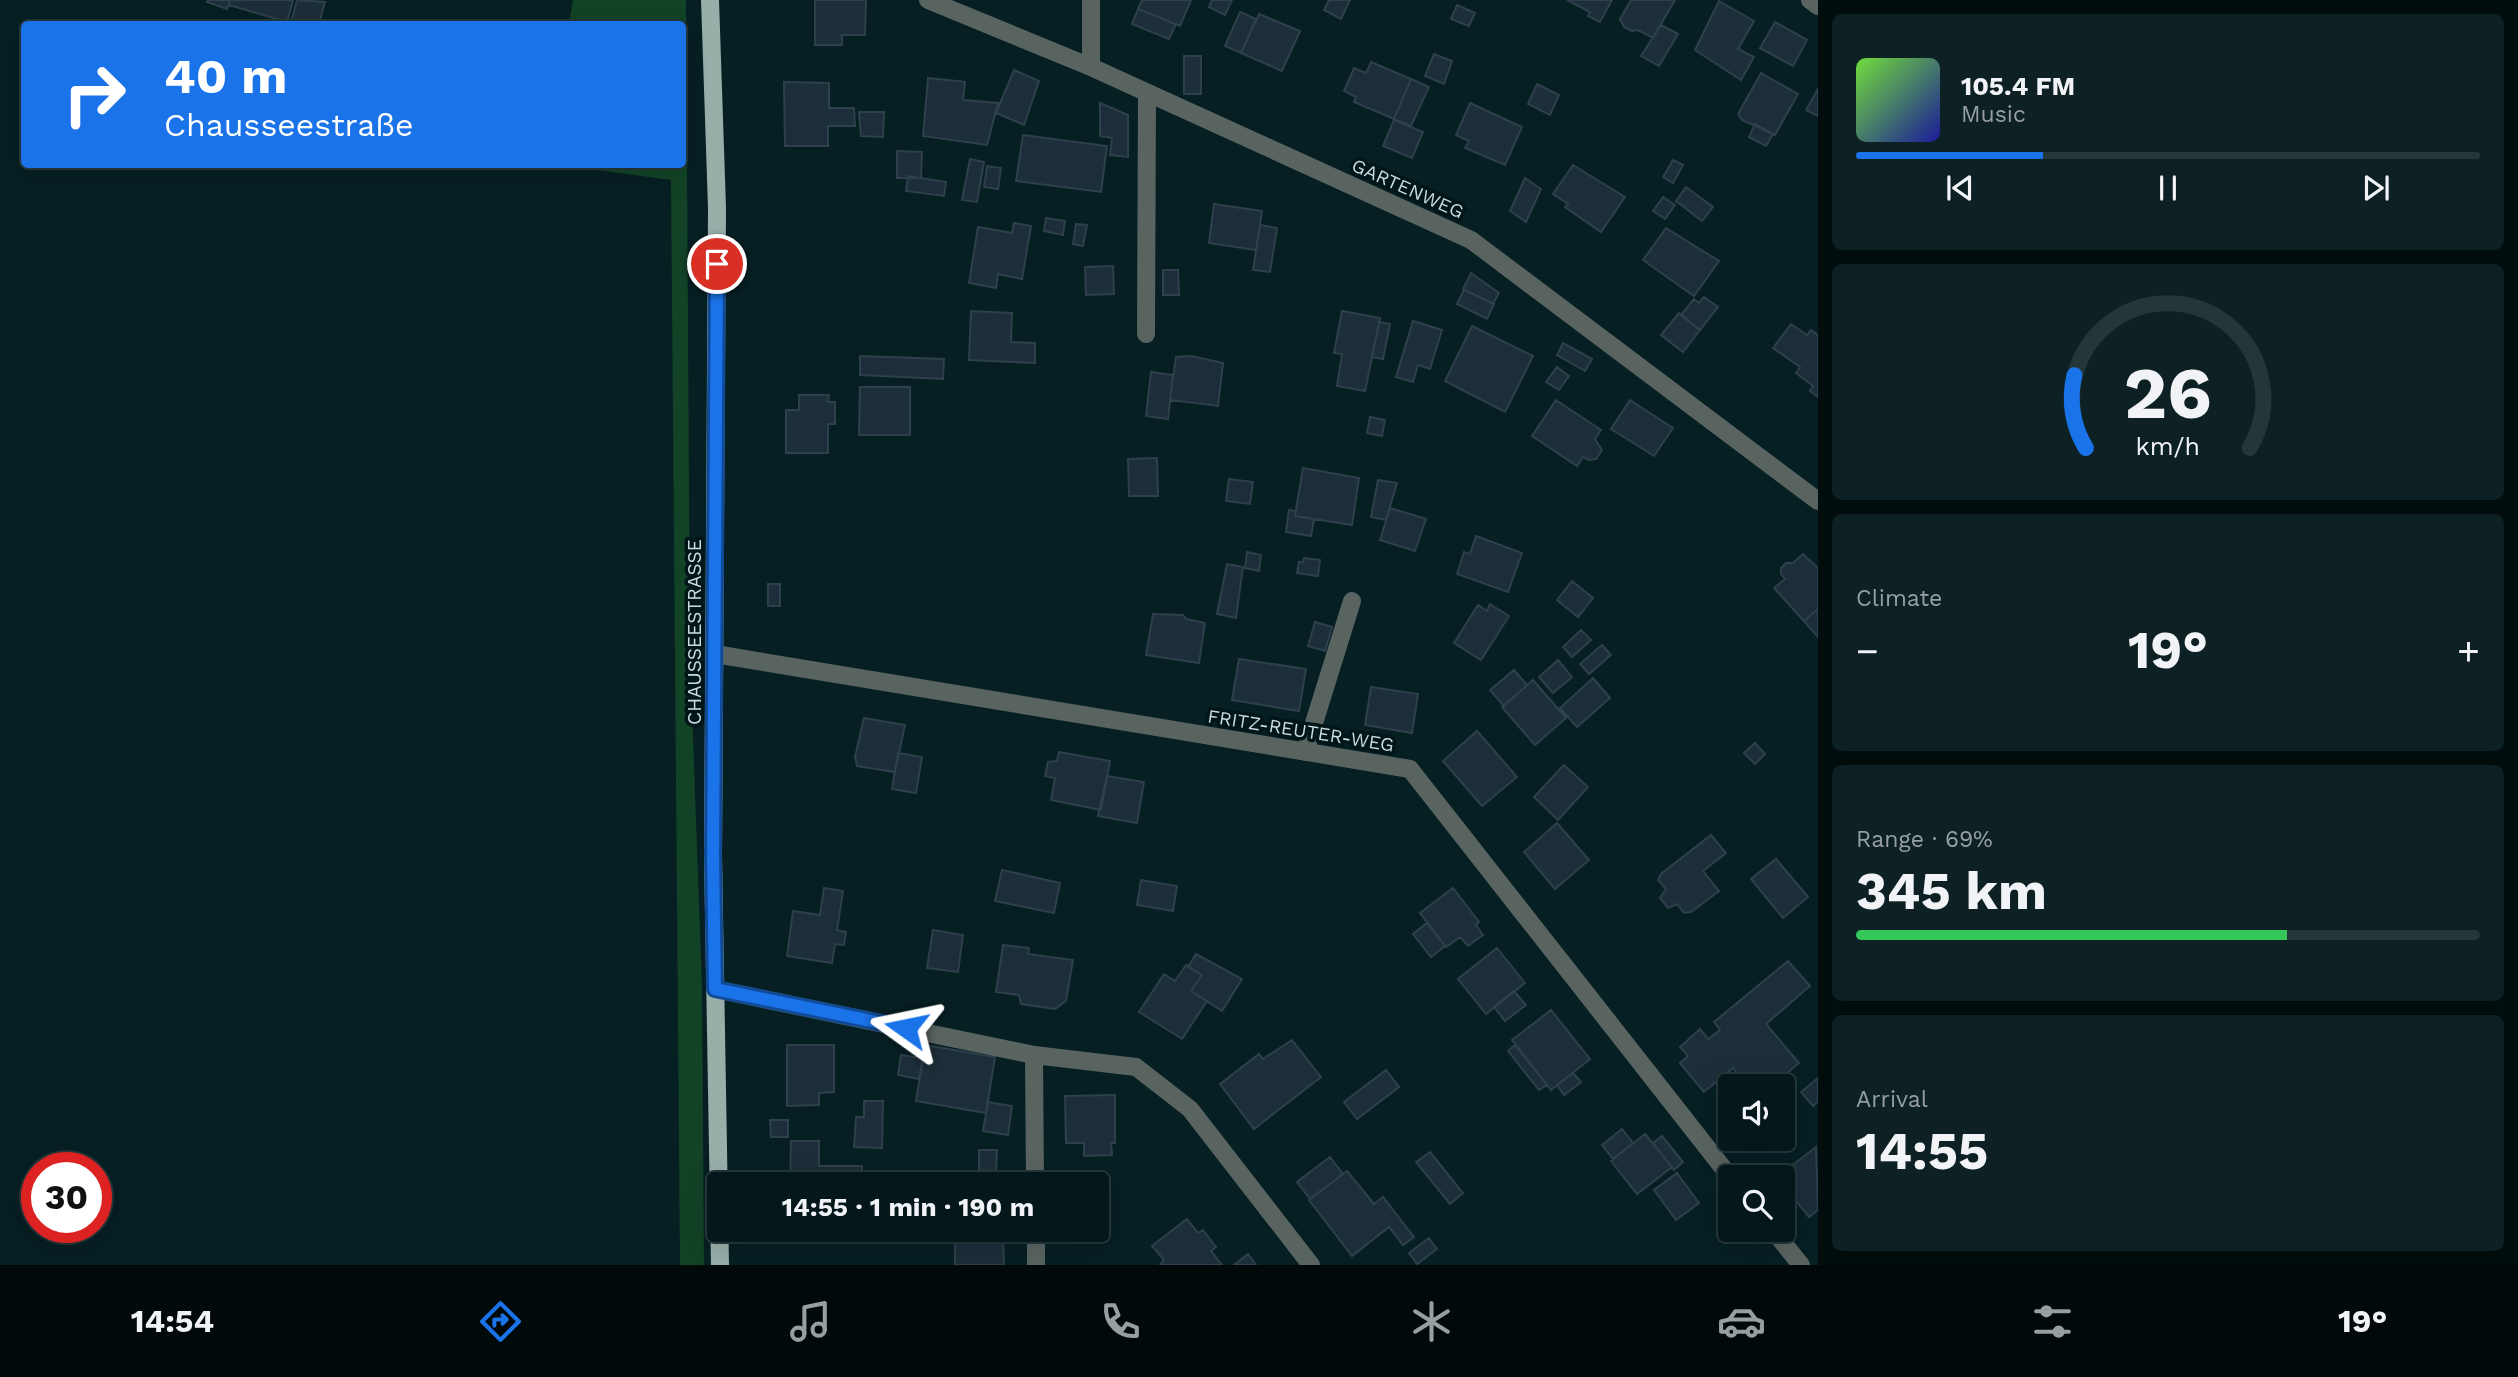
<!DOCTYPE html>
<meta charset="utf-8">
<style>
:root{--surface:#04171a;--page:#0d2023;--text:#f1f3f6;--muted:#979fa2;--line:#253639;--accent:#1a73e8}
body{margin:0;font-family:"Work Sans",sans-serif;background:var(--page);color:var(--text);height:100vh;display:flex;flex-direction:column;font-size:26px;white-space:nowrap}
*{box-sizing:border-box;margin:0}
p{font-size:23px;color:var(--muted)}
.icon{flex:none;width:38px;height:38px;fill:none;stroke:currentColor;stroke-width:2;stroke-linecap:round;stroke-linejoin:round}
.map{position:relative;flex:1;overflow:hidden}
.panel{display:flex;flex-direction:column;gap:14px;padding:14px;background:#020d0e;width:700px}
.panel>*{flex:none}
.hud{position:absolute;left:21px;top:21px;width:665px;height:147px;border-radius:7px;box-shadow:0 7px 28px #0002,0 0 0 2px var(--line);background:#1a73e8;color:#fff;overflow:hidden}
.controls{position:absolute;left:1718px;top:1074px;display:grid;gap:14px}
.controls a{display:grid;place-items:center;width:77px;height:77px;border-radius:7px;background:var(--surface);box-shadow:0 7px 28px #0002,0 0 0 2px var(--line);font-size:35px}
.speed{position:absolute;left:21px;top:1152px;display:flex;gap:14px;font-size:35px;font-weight:700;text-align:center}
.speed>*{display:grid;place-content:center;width:91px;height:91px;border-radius:50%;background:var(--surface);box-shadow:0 7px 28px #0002,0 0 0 2px var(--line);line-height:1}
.speed .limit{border:10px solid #d22;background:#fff;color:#111}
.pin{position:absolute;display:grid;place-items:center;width:60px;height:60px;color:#fff;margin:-30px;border:4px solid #fff;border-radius:50%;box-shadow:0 2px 7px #0007}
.me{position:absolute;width:77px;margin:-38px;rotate:282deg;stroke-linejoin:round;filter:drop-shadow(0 0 5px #0008)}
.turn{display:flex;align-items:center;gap:24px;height:147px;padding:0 28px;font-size:32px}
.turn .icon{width:91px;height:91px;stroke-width:2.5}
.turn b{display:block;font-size:49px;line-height:60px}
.big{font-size:52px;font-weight:700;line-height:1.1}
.panel .tile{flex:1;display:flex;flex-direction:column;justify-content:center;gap:10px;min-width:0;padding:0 24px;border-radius:10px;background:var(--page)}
.panel .dial{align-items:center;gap:0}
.dial svg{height:182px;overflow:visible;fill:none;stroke:var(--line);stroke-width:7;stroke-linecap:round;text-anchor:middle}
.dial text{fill:var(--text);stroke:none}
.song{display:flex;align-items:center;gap:21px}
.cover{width:84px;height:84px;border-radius:10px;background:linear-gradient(135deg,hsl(100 70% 55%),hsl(240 70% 35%))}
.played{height:7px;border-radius:4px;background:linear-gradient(90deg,var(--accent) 30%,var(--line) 30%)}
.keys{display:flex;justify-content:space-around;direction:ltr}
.heat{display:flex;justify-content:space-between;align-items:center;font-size:38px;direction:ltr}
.charge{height:10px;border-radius:5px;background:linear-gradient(90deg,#34c759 69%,var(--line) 0)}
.trip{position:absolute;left:707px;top:1172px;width:402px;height:70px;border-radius:7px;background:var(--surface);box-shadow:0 7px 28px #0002,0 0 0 2px var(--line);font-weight:700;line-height:70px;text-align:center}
.dock{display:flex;height:112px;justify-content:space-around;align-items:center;background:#02090a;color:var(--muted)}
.dock .icon{width:49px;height:49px}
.dock .active{color:var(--accent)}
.dock b{font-size:32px;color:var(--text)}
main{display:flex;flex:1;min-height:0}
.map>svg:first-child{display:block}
.green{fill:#124326}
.building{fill:#1c2e39;stroke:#2d404b;stroke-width:2}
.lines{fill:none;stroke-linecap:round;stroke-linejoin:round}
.minor{stroke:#596461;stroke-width:18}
.major{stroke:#97aea9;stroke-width:18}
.route-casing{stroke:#114b97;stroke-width:18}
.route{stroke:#1a73e8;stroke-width:12}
.labels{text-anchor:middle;stroke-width:7;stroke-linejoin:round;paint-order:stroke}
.street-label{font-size:19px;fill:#ccdadc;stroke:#001619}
</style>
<main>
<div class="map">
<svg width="1818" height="1265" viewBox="0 0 1818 1265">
<rect width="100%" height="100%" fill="#061f23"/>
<!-- green -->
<path class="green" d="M573,0H686L690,654L702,986L704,1265H680L671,180L561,165L682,164V24H569Z"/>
<!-- building -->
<path class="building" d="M208,0H230L227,9L207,2Z
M230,0H293L287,22L229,5Z
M297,0L325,2L319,24L291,22Z
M815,0H866L865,35H842V45H815Z
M1142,0H1191L1180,26L1138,9Z
M1212,0H1232L1225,15L1209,7Z
M1329,0H1350L1341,19L1324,10Z
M1567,0H1612L1600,22L1588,16L1590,12Z
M1631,0H1675L1653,38L1638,30L1632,31L1624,27L1620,19Z
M1719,1L1754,21L1738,49L1754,57L1741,80L1695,50Z
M1457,5L1475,13L1469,26L1451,19Z
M1138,9L1176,24L1169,39L1132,24Z
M1240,12L1256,19L1241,53L1225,46Z
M1259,14L1300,31L1282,71L1241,53Z
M1775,22L1807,40L1793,66L1760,48Z
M1661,25L1678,34L1659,66L1641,56Z
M1434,54L1452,61L1444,84L1425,76Z
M1184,56H1201V94H1184Z
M1371,62L1411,79L1394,119L1354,102L1356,97L1344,91L1354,68L1366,73Z
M1014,70L1039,81L1024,125L996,113Z
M1761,73L1798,94L1775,135L1742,120L1738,114Z
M928,78L965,82L963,100L998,103L987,145L923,136Z
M1411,79L1429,87L1411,126L1394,119Z
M784,82L829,83V108H854L855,126H828V146H785Z
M1537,84L1559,95L1550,115L1528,104Z
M1818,89V116L1806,110Z
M1100,103L1128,115V157L1110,155L1112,138L1100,136Z
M1470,103L1522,127L1505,165L1465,148L1469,141L1456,135Z
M859,112H884L883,137L861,136Z
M1394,120L1423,132L1412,158L1383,146Z
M1755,124L1773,134L1766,146L1749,137Z
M1023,135L1107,146L1101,192L1016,181Z
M897,151L922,152L921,178H897Z
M970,159L984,162L977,202L962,200Z
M1673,160L1683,165L1673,183L1663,177Z
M1573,165L1625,197L1601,232L1565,207L1568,204L1553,194Z
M987,166L1001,168L998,189L984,187Z
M908,176L946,182L944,196L906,191Z
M1525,178L1541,189L1526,222L1510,211Z
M1686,187L1713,207L1702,221L1676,201Z
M1663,197L1675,205L1665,219L1653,211Z
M1214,204L1262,211L1256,250L1209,243Z
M1046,218L1065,221L1063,235L1044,231Z
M1014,223L1031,226L1022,279L998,274L996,288L969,283L978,227L1012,233Z
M1076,224L1087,225L1083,246L1073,244Z
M1260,225L1277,228L1270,272L1253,270Z
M1666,228L1719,261L1694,296L1643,260Z
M1113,266L1114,294L1086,295L1085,267Z
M1163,270H1178L1179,295H1163Z
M1471,273L1499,293L1493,304L1463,289Z
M1464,290L1494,304L1487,319L1457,304Z
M1704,297L1718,307L1700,330L1681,315L1694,299L1699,303Z
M971,311L1012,313L1011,342L1035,343V363L969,360Z
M1342,311L1380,318L1365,391L1337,386L1342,354L1334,353Z
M1679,313L1700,330L1683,352L1661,335Z
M1413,321L1442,330L1430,369L1418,365L1413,382L1396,377Z
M1379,322L1390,324L1383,359L1372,357Z
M1791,324L1807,335L1811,330L1818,335V397L1810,391L1813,386L1796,373L1800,367L1773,348Z
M1472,326L1533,356L1505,412L1445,381Z
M1563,343L1592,359L1585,371L1557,355Z
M860,356L944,359L943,379L860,375Z
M1191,356L1223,363L1218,406L1170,400L1176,357Z
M1557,367L1569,376L1559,390L1546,382Z
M1151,372L1173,375L1168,419L1146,416Z
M860,387H910V435H859Z
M799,395H829L828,402H835V424H828V453H786V410H799Z
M1556,400L1601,430L1595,439L1602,450L1596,459L1589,460L1583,457L1577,466L1532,436Z
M1630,400L1673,428L1654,456L1611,429Z
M1370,417L1385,420L1382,436L1367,433Z
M1157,458L1158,496H1129L1128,459Z
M1303,468L1359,478L1352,525L1295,516Z
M1229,479L1253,482L1250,504L1226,501Z
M1378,480L1397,483L1386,520L1371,517Z
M1390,508L1426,519L1415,551L1380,540Z
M1289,510L1296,511L1295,516L1314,519L1311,536L1286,532Z
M1476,536L1522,553L1508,592L1457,574L1464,552L1470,554Z
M1247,552L1261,555L1259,571L1245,568Z
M1803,554L1818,568V609L1804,621L1774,588L1785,579L1781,574V568L1786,563H1793Z
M1304,558L1320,560L1318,576L1297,573L1299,562H1303Z
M1227,564L1243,567L1236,618L1217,614Z
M1572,581L1593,598L1578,617L1557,600Z
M768,584H780V606H768Z
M1490,604L1509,616L1481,660L1454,643L1478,605L1487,611Z
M1818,609V637L1804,621Z
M1153,614L1183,615L1186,619L1205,623L1199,663L1146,655Z
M1315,622L1332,627L1325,651L1308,646Z
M1581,630L1591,640L1572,657L1563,647Z
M1602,645L1611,655L1589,674L1580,664Z
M1239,659L1306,669L1299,711L1232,700Z
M1558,660L1572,677L1553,693L1539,677Z
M1514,670L1527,685L1504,706L1490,690Z
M1593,678L1610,698L1577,727L1560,708Z
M1533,680L1566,718L1535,745L1502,707Z
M1371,687L1418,694L1412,733L1365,725Z
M864,718L905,725L895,772L857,766L855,757Z
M1477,731L1517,777L1482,806L1443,761Z
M1755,743L1765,754L1755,764L1744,753Z
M1059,752L1110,761L1101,810L1051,800L1055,778L1045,776L1048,762L1057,761Z
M898,753L922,757L916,793L892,789Z
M1564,765L1588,787L1558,820L1534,797Z
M1107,776L1144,782L1137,823L1098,816Z
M1557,823L1589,860L1555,889L1524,852Z
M1711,835L1726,853L1703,871L1719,891L1691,912L1684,913L1677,904L1668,908L1660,898L1666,889L1658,880L1661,874Z
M1776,859L1808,897L1783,918L1751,879Z
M1002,870L1060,883L1054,913L995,901Z
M1141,880L1177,886L1173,911L1137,905Z
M824,888L843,891L837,930L846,932L844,945L835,944L832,963L787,956L793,911L820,915Z
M1453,888L1479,922L1476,925L1483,935L1468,946L1460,937L1446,947L1420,913Z
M1427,923L1445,946L1431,957L1413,934Z
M933,930L963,935L958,972L927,968Z
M1003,945L1029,948L1028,954L1073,960L1066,1001L1055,1009L1021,1004L1019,995L996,992Z
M1497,948L1525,983L1486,1014L1458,979Z
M1196,954L1242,979L1222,1011L1191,991L1202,975L1188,967Z
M1788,961L1810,986L1766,1024L1799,1063L1771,1087H1748L1733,1068L1704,1092L1680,1063L1688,1056L1680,1047L1700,1029L1708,1039L1720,1030L1714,1022Z
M1186,965L1202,975L1191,991L1207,1001L1182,1039L1139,1012L1164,974L1175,981Z
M1514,991L1526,1005L1505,1021L1494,1007Z
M1551,1010L1590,1059L1551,1090L1512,1040Z
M1292,1040L1321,1077L1254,1129L1220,1084L1259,1054L1263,1059Z
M787,1045H834V1092L819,1093V1105L787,1106Z
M925,1045L995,1057L986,1113L916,1101Z
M1515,1045L1547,1085L1539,1090L1508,1051Z
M901,1055L923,1058L919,1079L898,1075Z
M1386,1070L1399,1087L1357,1119L1344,1102Z
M1573,1073L1581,1082L1564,1095L1557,1085Z
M1818,1078V1102L1813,1106L1801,1092Z
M1115,1095V1143H1111L1112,1155L1084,1156V1143H1066L1065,1096Z
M864,1101H883L882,1148L854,1147L856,1117H864Z
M988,1102L1012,1106L1008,1135L983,1131Z
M770,1120H788V1137H771Z
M1622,1129L1633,1143L1613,1159L1602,1145Z
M1645,1134L1672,1167L1637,1194L1611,1161Z
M1662,1136L1683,1162L1674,1170L1653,1143Z
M791,1141H819V1166H862V1184L790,1185Z
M1816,1147L1818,1210L1809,1217L1783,1185V1178L1777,1177Z
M979,1150H997L996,1171L979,1170Z
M1430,1152L1463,1193L1450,1204L1416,1162Z
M1330,1157L1343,1174L1310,1199L1297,1182Z
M1347,1171L1374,1204L1383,1197L1414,1237L1403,1245L1389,1227L1352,1256L1309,1200Z
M1079,1172V1185H1045L1052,1184V1173Z
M1677,1173L1699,1203L1676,1220L1654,1190Z
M1187,1219L1198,1233L1203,1230L1216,1247L1211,1251L1222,1265H1160L1164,1260L1152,1246Z
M1097,1224L1103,1225L1099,1243L1081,1240L1082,1230H1097Z
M981,1230H1013V1234L981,1235Z
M1003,1237L1004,1265H955V1239Z
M1429,1238L1437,1249L1417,1264L1409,1253Z
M1248,1254L1256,1265H1234Z"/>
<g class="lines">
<!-- minor -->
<path class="minor" d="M928,0L1091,67L1471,240L1818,501
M1091,0V67
M1810,0L1818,6
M1146,334L1147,93
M715,654L1410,769L1731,1178
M1305,752L1352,601
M715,989L1034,1055L1136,1067L1190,1109L1311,1265
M1034,1055L1035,1185
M1036,1230V1265
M1773,1230L1801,1265"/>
<!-- major -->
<path class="major" d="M710,0L717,208L713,856L720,1265"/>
</g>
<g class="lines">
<!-- route casing -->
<g class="route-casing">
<path id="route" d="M717,264L713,856L715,989L906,1028"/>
</g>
<!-- route -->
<use href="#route" class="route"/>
</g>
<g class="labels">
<!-- street labels -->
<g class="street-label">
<text transform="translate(1408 188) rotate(24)" y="7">GARTENWEG</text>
<text transform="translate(694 632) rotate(-90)" y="7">CHAUSSEESTRASSE</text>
<text transform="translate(1301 730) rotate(9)" y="7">FRITZ-REUTER-WEG</text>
</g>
</g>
</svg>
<div class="controls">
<a><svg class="icon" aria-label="sound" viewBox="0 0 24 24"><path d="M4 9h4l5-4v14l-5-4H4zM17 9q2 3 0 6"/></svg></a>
<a><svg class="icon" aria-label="search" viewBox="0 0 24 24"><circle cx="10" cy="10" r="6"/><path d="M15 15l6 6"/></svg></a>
</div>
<div class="speed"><div class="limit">30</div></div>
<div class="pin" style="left:717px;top:264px;background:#d93025"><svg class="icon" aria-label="arrive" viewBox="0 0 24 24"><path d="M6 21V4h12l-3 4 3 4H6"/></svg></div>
<svg class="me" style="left:906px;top:1028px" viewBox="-20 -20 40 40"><path d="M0-17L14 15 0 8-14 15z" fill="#1a73e8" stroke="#fff" stroke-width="4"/></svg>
<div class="trip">14:55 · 1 min · 190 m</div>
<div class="hud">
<div class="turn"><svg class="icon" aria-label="right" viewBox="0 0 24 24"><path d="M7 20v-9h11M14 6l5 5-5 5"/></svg><div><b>40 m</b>Chausseestraße</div></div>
</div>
</div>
<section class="panel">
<div class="tile">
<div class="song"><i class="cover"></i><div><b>105.4 FM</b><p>Music</p></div></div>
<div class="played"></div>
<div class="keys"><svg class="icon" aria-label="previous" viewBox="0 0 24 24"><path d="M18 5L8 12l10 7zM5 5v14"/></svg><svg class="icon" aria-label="pause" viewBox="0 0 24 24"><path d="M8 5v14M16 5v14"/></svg><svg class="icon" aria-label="next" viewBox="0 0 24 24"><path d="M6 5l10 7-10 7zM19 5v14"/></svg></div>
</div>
<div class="tile dial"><svg viewBox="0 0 100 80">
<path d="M14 69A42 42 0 1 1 86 69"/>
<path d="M14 69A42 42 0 0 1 9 37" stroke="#1a73e8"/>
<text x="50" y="56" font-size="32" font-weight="700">26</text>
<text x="50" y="72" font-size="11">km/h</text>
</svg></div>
<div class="tile"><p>Climate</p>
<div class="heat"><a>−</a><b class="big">19°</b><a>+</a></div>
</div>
<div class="tile"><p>Range · 69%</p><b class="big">345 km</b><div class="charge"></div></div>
<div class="tile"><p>Arrival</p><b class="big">14:55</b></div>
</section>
</main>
<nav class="dock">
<b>14:54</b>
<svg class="icon active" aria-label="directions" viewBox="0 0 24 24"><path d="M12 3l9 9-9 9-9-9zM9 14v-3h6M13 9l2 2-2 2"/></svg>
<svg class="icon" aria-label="music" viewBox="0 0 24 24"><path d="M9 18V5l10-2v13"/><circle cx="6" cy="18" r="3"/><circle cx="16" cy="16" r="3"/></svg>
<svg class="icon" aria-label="phone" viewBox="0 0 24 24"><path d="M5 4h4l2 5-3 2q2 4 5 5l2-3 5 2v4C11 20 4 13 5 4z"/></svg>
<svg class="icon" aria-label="climate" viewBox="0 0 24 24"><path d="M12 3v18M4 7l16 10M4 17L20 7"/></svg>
<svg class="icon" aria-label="car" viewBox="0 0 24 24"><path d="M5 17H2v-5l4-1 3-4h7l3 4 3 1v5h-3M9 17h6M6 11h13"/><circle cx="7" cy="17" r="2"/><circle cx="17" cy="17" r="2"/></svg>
<svg class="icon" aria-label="filters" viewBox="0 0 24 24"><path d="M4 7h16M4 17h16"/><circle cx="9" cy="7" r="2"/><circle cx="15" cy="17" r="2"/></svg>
<b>19°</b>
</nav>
